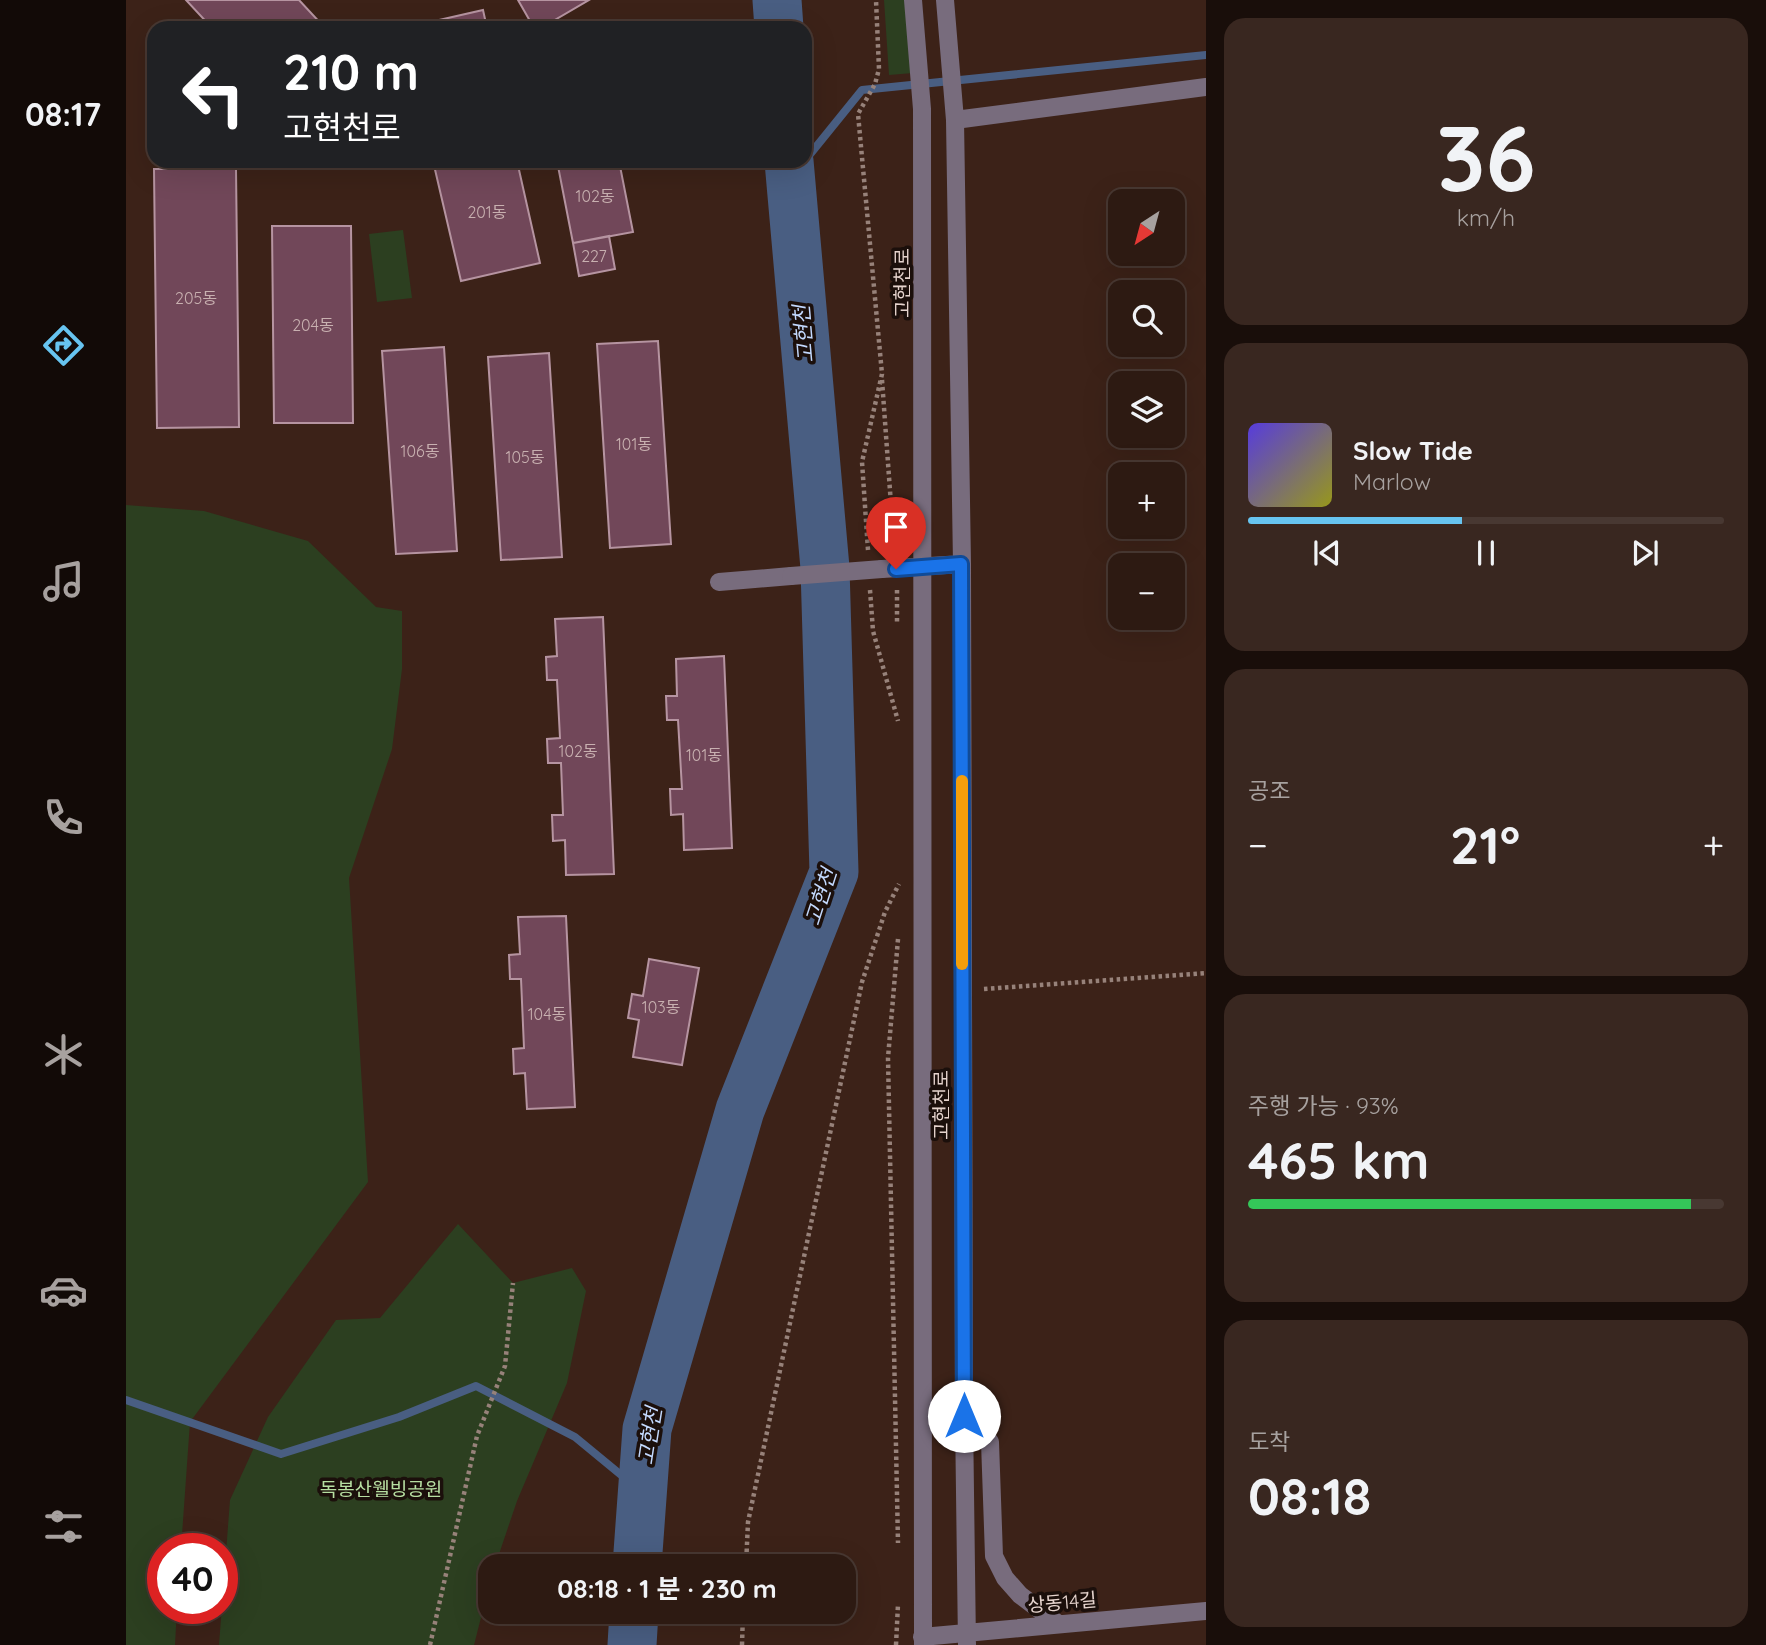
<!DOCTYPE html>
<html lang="ko">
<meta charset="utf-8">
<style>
:root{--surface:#2d1a12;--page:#392720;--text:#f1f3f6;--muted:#a7a19f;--line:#483832;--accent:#67c4f0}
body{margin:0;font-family:Quicksand,"Noto Sans KR",sans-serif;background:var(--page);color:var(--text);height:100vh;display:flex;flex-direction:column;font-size:26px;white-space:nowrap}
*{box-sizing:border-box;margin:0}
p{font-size:23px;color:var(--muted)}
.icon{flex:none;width:38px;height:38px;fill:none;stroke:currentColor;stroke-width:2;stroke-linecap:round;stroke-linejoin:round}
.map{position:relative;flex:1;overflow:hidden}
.details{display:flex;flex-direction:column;gap:18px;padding:18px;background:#190e0a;width:560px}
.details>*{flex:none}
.guide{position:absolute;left:21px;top:21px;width:665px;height:147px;border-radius:21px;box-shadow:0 7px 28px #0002,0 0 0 2px var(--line);background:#202124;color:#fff;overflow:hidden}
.needle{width:46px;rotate:216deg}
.controls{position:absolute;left:982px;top:189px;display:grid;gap:14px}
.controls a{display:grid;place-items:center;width:77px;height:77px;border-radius:14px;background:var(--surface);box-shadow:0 7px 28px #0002,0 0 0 2px var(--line);font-size:35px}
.speed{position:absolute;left:21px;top:1533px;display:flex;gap:14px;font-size:35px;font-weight:700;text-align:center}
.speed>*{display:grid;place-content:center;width:91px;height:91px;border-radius:50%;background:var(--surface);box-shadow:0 7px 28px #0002,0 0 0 2px var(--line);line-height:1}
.speed .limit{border:10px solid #d22;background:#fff;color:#111}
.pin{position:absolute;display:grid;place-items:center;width:60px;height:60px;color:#fff;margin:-72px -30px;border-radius:50% 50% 50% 0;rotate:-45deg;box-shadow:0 0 7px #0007}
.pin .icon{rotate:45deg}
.me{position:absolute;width:77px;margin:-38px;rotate:0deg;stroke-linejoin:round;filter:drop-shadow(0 0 5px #0008)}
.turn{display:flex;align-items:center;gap:24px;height:147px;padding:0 21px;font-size:32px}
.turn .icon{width:91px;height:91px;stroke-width:2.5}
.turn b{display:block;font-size:49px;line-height:60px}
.big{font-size:52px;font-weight:700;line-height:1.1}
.details .tile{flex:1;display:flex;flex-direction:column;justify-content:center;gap:10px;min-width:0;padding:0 24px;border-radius:21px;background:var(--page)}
.details .dial{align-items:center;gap:0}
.dial b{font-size:91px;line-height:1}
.song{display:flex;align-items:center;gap:21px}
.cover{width:84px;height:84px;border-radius:10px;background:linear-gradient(135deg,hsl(250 70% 55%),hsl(60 70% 35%))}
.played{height:7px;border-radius:4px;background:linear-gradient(90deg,var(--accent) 45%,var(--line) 45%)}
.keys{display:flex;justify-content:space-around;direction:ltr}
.heat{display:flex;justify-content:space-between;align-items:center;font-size:38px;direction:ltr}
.charge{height:10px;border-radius:5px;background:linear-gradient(90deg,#34c759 93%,var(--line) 0)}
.trip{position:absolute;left:352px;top:1554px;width:378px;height:70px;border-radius:21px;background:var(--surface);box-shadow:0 7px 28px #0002,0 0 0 2px var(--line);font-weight:700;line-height:70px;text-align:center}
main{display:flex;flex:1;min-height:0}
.tabs{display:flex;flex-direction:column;width:126px;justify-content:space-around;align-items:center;background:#120a07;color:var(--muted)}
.tabs .icon{width:49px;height:49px}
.tabs .current{color:var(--accent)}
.tabs b{font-size:32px;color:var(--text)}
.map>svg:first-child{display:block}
.green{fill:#2c3f20}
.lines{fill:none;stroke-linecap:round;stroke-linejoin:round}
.stream{stroke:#495e82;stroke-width:8}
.river{stroke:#495e82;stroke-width:49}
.building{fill:#714759;stroke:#b694a1;stroke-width:2}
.path{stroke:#97827a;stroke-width:4.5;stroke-dasharray:3.5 3.5;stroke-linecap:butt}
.minor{stroke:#786c7d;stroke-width:18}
.minor-bridge{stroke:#786c7d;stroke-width:18}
.route-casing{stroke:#114b97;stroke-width:18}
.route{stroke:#1a73e8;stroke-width:12}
.slow{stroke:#f59e0b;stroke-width:12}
.labels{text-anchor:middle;stroke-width:7;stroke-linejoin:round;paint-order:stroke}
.number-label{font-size:16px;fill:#c8b0b0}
.street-label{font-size:19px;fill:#e5d3cd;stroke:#1b0f0b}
.park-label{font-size:19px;fill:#b7dfa2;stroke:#1b0f0b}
.water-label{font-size:21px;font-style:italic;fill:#c3d9fe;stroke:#1b0f0b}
</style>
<main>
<nav class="tabs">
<b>08:17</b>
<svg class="icon current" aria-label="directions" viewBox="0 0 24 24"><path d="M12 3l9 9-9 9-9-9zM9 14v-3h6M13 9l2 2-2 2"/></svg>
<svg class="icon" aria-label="music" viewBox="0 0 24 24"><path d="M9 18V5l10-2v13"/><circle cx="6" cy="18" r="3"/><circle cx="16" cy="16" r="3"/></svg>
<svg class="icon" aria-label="phone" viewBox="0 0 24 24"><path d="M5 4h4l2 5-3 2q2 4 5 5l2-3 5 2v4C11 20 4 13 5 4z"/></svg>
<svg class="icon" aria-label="climate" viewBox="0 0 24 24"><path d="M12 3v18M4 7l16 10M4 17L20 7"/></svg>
<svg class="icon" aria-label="car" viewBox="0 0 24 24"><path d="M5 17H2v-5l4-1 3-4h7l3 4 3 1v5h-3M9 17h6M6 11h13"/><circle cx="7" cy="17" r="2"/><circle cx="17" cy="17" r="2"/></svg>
<svg class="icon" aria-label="filters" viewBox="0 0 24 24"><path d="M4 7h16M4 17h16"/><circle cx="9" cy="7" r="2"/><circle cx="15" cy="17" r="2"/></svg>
</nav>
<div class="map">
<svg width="1080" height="1645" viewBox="0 0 1080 1645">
<rect width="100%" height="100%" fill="#3c2218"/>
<!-- green -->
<path class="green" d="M758,0H780L787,73L763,75Z
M277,230L286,298L251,302L243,234Z
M0,505L78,511L182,541L250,607L276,611V669L266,749L223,878L242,1182L64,1422L55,1549H37V1608H51L49,1645H0Z
M332,1224L387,1283L446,1268L460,1291L441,1383L391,1501L369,1566H364V1582L348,1645H93L104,1500L142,1417L210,1320L254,1318Z"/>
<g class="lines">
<!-- stream -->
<path class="stream" d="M664,179L736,90L1080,55
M0,1400L155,1454L273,1417L350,1386L449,1437L517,1493"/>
<!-- river -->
<path class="river" d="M651,0L653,28
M511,1566L521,1429L614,1110L708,872L699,568L663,161
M506,1645L508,1612"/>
</g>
<!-- building -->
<path class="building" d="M60,0H173L199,28H86Z
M392,0H463L415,28H408Z
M357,10L361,28H278Z
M307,161H391L414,263L335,281Z
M431,161H493L507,232L447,243Z
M28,169H110L113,427L31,428Z
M146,226H225L227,423H148Z
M483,236L489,269L453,276L447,243Z
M532,341L545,544L484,548L471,344Z
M318,347L331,551L270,554L256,351Z
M423,353L436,557L375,560L362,357Z
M477,617L488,874L440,875L439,840L427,841L426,815H437L435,763H422L421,739L434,738L431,680H421L420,657L431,656L429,619Z
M598,656L606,848L558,850L557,814L545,815L544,789H556L552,720H541L540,696H551L550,659Z
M440,916L449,1107L401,1109L399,1073L388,1074L387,1049L398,1048L395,979H384L383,955L394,954L392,917Z
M523,959L573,968L556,1065L507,1057L513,1020L502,1018L506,994L517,996Z"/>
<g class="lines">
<!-- path -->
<path class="path" d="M756,380L768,546
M742,550L736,462L756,374L732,114L749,84L753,69L750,0
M744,590L747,631L772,721
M771,590V623
M772,939L762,1058L772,1543
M858,989L1080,973
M620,1566L622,1522L736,982L759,912L773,884
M304,1645L351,1436L379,1366L387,1283
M616,1645L617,1612
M770,1645L772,1604"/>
<!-- minor -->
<path class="minor" d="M787,0L796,109L797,1645
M819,0L829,120L836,564L838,1416L841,1645
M829,120L1080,87
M756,569L836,564
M593,582L665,576
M838,1416L852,1425L864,1442L868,1556L879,1578L894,1595L931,1623
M796,1637L1080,1611"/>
<!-- minor-bridge -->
<path class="minor-bridge" d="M665,576L756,569"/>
</g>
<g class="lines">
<!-- route casing -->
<g class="route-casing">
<path id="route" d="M770,569L835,564L838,1416"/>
</g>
<!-- route -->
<use href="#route" class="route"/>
<!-- slow -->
<path class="slow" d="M836,781V964"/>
</g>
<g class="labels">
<!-- number labels -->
<g class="number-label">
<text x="469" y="202">102동</text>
<text x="361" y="218">201동</text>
<text x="468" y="262">227</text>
<text x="70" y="304">205동</text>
<text x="187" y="331">204동</text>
<text x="508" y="450">101동</text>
<text x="294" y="457">106동</text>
<text x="399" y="463">105동</text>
<text x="452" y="757">102동</text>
<text x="578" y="761">101동</text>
<text x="535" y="1013">103동</text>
<text x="421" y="1020">104동</text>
</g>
<!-- street labels -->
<g class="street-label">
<text transform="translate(776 283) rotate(-90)" y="7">고현천로</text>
<text transform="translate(815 1105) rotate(-90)" y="7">고현천로</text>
<text transform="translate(936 1602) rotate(-5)" y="7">상동14길</text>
</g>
<!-- park labels -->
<g class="park-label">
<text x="255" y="1496">독봉산웰빙공원</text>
</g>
<!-- water labels -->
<g class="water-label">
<text transform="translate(678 334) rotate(-95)" y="7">고현천</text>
<text transform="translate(695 897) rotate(-72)" y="7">고현천</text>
<text transform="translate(524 1436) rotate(-81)" y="7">고현천</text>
</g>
</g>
</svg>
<div class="controls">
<a><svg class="needle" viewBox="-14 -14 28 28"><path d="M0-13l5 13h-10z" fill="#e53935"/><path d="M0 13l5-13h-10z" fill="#a7a19f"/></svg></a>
<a><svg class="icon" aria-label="search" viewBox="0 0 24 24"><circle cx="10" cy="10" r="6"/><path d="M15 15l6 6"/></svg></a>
<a><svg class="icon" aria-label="layers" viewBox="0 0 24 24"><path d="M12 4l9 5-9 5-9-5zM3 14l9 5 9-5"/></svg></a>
<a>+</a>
<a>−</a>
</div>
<div class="speed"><div class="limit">40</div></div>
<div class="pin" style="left:770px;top:569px;background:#d93025"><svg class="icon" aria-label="arrive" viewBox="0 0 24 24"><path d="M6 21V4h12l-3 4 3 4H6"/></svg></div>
<svg class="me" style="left:838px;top:1416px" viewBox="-20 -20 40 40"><circle r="19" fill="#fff"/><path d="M0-13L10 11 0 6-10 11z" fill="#1a73e8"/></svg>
<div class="trip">08:18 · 1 분 · 230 m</div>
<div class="guide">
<div class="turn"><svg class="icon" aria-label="left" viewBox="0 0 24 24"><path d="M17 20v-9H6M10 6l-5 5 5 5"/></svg><div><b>210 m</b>고현천로</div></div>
</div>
</div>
<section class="details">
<div class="tile dial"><b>36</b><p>km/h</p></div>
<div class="tile">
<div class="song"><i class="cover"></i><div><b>Slow Tide</b><p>Marlow</p></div></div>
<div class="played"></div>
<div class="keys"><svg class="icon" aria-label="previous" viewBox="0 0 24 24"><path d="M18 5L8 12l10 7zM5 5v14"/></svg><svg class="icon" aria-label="pause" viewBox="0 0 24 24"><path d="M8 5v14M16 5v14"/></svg><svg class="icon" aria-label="next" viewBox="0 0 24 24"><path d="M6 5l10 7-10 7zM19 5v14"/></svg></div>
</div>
<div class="tile"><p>공조</p>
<div class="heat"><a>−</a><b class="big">21°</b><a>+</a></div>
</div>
<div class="tile"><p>주행 가능 · 93%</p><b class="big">465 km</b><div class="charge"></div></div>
<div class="tile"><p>도착</p><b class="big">08:18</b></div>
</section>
</main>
